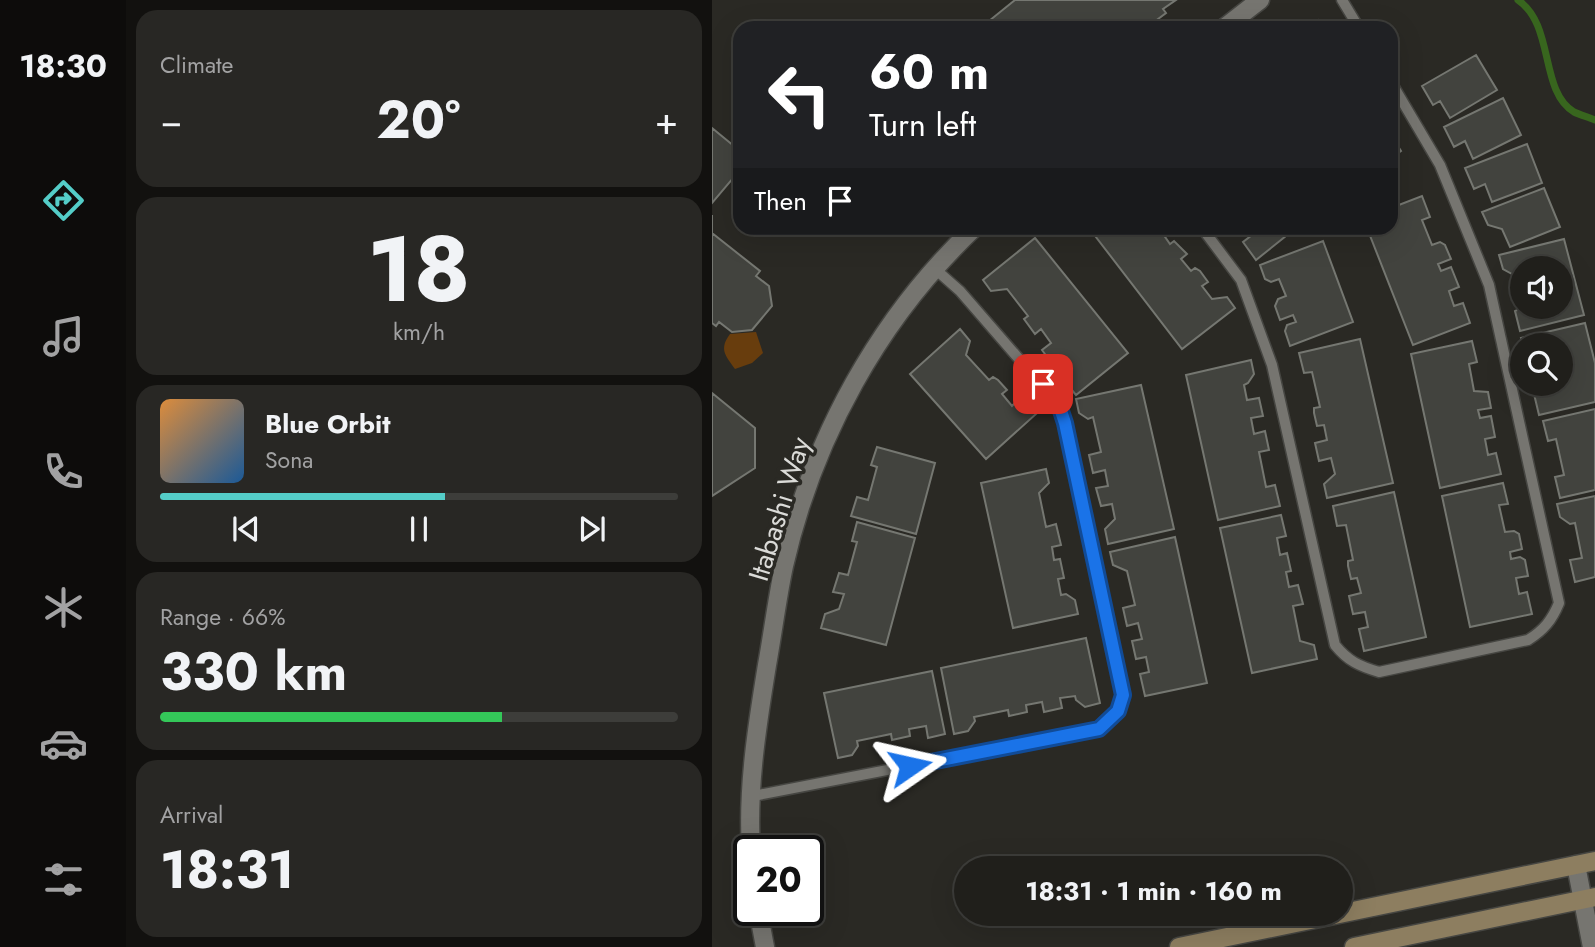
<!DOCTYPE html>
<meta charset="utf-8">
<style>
:root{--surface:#201f1b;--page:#282724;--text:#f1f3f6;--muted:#a2a2a3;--line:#3d3d3a;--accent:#54cdc8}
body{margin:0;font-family:Jost,sans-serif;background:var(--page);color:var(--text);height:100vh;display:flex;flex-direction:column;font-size:26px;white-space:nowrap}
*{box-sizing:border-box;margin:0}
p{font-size:23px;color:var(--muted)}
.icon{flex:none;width:38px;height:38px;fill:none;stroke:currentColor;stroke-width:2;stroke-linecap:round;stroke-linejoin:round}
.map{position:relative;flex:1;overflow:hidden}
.side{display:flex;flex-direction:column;gap:10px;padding:10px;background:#12110f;width:586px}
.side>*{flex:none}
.guide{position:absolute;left:21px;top:21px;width:665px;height:214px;border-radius:21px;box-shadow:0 7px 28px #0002,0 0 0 2px var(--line);background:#202124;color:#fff;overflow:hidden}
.fabs{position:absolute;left:798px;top:256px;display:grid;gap:14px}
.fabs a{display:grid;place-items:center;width:63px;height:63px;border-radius:50%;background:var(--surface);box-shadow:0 7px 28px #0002,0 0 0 2px var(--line);font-size:35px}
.speed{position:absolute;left:21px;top:835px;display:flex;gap:14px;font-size:35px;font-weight:700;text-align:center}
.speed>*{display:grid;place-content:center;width:91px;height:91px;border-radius:50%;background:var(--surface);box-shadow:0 7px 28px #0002,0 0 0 2px var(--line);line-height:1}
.speed .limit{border:4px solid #111;border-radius:10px;background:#fff;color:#111}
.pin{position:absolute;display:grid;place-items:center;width:60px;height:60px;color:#fff;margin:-30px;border-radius:14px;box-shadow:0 4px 10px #0006}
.me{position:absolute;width:77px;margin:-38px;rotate:79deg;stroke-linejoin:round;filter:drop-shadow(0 0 5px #0008)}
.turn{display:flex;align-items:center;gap:24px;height:147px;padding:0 21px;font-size:32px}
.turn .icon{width:91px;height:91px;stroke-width:2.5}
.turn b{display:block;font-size:49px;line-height:60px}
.then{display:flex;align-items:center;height:66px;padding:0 21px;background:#0003;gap:14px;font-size:26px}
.big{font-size:52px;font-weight:700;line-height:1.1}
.side .card{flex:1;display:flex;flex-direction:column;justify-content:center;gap:10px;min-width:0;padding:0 24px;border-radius:21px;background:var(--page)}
.side .dial{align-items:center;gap:0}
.dial b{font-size:91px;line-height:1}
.song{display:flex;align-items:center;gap:21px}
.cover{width:84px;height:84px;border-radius:10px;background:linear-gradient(135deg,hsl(30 70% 55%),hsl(210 70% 35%))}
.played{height:7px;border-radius:4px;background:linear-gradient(90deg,var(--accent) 55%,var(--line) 55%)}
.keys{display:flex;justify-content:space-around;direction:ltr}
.heat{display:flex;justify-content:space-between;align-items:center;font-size:38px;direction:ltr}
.charge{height:10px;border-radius:5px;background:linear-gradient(90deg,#34c759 66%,var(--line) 0)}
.trip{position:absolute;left:242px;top:856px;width:399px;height:70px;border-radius:35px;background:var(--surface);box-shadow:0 7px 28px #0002,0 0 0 2px var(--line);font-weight:700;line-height:70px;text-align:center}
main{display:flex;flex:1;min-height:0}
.tabs{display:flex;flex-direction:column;width:126px;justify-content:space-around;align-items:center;background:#0d0c0b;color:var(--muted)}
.tabs .icon{width:49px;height:49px}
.tabs .on{color:var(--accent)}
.tabs b{font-size:32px;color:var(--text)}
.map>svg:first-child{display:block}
.green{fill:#683d0d}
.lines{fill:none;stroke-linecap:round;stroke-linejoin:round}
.stream{stroke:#38661e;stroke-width:7}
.building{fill:#42433e;stroke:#757771;stroke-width:2}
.service-casing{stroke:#464642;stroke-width:13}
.minor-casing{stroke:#464642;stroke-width:21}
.tertiary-casing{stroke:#464642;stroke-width:21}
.secondary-casing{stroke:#464642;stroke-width:21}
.service{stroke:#767570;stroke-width:10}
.minor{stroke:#767570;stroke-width:18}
.tertiary{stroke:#767570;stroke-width:18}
.secondary{stroke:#8d7e60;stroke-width:18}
.route-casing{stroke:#114b97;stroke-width:18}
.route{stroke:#1a73e8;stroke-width:12}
.labels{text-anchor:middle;stroke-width:7;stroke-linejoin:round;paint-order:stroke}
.street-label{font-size:28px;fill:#dbdbd8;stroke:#2a2924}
</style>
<main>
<nav class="tabs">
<b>18:30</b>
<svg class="icon on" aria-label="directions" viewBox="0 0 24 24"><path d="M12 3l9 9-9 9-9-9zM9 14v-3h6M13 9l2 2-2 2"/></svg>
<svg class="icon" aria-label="music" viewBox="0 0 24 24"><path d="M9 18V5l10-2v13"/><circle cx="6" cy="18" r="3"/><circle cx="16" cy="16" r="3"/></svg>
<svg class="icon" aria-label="phone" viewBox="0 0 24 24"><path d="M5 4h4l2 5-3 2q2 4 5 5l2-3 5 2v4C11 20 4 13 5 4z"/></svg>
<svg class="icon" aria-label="climate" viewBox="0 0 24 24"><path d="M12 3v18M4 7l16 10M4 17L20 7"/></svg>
<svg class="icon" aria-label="car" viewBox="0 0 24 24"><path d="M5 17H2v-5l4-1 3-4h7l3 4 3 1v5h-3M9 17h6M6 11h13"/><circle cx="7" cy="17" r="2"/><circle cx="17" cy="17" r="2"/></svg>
<svg class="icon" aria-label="filters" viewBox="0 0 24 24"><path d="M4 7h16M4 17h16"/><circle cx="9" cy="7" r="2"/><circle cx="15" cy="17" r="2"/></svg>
</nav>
<section class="side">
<div class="card"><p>Climate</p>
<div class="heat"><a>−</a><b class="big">20°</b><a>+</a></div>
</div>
<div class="card dial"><b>18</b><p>km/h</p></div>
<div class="card">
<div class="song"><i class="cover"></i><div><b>Blue Orbit</b><p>Sona</p></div></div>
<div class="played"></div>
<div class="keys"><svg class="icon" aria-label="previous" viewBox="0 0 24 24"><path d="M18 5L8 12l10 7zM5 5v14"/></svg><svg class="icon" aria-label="pause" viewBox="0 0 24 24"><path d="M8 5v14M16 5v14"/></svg><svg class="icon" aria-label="next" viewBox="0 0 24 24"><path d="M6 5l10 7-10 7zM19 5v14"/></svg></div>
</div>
<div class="card"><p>Range · 66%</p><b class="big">330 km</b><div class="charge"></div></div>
<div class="card"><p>Arrival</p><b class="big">18:31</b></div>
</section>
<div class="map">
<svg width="883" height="947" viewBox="0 0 883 947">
<rect width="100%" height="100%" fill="#2a2924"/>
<!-- green -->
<path class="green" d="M44,332L51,353L40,363L23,369C13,355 7,349 18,334Z"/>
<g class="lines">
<!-- stream -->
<path class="stream" d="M806,0C843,25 827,91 862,112C868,115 876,117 883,120"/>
</g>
<!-- building -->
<path class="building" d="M303,0H464L451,9L454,13L434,28H275L272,25Z
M606,20L611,28H593Z
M764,55L785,90L738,118L728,101L721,105L710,86Z
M791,98L809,135L761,159L753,141L742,147L732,127Z
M0,128L28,151V170L0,203Z
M679,135L689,151L679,158Z
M815,144L830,183L780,202L773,184L762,189L753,168Z
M832,188L848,227L798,247L790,229L776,225L770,212Z
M710,196L718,217L710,220L720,245L728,242L733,245L739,259L726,264L729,271L739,267L747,287L737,291L742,306L751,303L758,323L701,345L655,228H679V208Z
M0,215V233L48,271L44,276L57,286L60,306L40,330L20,332L7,322L4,326L0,323Z
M377,228H454L449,231L458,244L462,241L475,254L469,259L479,271L483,268L488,271L496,282L490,286L500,299L515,297L523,308L470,349Z
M534,228H584L544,260L531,242L540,235Z
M323,238L416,353L364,395L355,384L360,370L350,357L341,365L330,350L339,343L329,329L323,334L312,319L316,316L295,289L279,291L271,280Z
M852,239L872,315L808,331L803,311L814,306H849V268H810V291L805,273L800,274L791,269L787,255Z
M611,241L641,322L578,346L573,331L575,325L584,322L581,315L568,320L563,306L566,299L574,296L567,279L559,282L553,279L548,265Z
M873,323L883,363V402L827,415L822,394L833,391L832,383H849V345H811L809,338Z
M248,329L258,341L254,355L277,380L281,377L286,380L295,390L290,394L300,406L308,398L324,414L274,459L198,374Z
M648,339L681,483L615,498L612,484L623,474L619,458L607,461L603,443L615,440L612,425L605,426L602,413V408L608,407L600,372L592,373L587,353Z
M760,341L765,362L757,364L762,391L776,392L779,408L766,410L768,418L779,416L783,437L773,439L776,455L784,453L789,474L728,488L699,354Z
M539,360L542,374L536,383L532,385L535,400L547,398L551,416L539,418L542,434L553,431L557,450L547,452L554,487L563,485L568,506L506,520L474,375Z
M429,385L462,529L396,544L393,529L403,519L400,504L389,506L384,488L396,486L393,470L381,473L377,455L389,452L381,417L376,419L367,413L364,399Z
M0,393L43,428V468L0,496Z
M883,409V490L848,498L843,477L852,475L844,439L836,441L831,421Z
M165,447L223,463L204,534L139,516L145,497L156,500L165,467L159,465Z
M334,469L337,483L327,493L334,527L344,524L349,545L340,547L342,560L348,559L352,578L346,579L349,595L354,594L363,600L366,614L301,628L269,483Z
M791,483L796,504L787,505L793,532L802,531L807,534L810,549L798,552L799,559L808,557L813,560L816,576L804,578L807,594L815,592L820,614L758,627L730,496Z
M682,492L714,637L652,651L647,629L656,627L653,612L641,614L637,596L649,593L645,578L639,579L636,566V561L641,560L634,525L625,526L621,506Z
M883,496V577L863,582L858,560L870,558L863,523L858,524L848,517L845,504Z
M569,515L574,536L565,538L568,555L575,553L579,571L574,572L577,587L586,585L591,604L581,606L588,641L602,645L605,659L540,673L508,528Z
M145,522L203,538L174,645L109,628L113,614L127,609L132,594L121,592L127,573L136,575L145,542L140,541Z
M463,537L495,683L433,696L428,674L437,672L434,657L424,659L420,641L430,639L426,623L415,626L411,608L423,605L415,571L401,565L398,552Z
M374,638L388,703L373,707L364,700L363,696L348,698L350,708L332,712L330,702L314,705L315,712L297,716L296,710L262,717L263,721L256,731L242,734L229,668Z
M220,671L233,734L216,738L214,726L197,729L198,736L180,740L179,734L145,741L146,746L140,755L126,758L112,693Z"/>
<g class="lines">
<!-- service casing -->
<g class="service-casing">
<path id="service" d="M630,0L647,28
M490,228L529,280L560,365L623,645C636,661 647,666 667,672L816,640C832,630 840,620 847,603L777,285L728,165L679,82
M41,796L387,729L406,711L412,695L347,405L248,291L222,268"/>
</g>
<!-- minor casing -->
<g class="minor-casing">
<path id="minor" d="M864,865L880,947"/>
</g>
<!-- tertiary casing -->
<g class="tertiary-casing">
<path id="tertiary" d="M512,28L548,0
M39,850C35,789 45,726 55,665C61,632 65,599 72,566C101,438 167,318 262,228
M46,910L53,947"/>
</g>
<!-- secondary casing -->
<g class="secondary-casing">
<path id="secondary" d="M467,947L883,861
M642,947L883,897"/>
</g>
<!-- service -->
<use href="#service" class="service"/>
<!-- minor -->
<use href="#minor" class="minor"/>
<!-- tertiary -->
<use href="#tertiary" class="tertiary"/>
<!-- secondary -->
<use href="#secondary" class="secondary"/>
</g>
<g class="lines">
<!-- route casing -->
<g class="route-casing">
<path id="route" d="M198,766L387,729L406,711L411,695L353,423L347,405L331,384"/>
</g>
<!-- route -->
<use href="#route" class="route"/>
</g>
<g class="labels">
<!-- street labels -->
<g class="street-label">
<text transform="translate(67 509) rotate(-73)" y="10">Itabashi Way</text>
</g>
</g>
</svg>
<div class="fabs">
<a><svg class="icon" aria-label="sound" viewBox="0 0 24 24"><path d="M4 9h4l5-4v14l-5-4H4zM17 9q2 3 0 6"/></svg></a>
<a><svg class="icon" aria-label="search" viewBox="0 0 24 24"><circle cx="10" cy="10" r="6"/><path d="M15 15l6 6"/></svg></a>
</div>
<div class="speed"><div class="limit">20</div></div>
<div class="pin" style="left:331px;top:384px;background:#d93025"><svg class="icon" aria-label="arrive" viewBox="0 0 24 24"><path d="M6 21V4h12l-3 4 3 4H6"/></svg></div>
<svg class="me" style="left:198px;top:766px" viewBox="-20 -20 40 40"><path d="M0-17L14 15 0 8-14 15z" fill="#1a73e8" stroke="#fff" stroke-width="4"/></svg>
<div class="trip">18:31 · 1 min · 160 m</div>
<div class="guide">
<div class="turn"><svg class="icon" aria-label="left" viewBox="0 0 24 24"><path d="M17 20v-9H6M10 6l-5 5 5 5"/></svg><div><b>60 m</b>Turn left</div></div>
<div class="then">Then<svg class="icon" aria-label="arrive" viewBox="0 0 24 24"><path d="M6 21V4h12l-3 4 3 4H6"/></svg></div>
</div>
</div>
</main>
